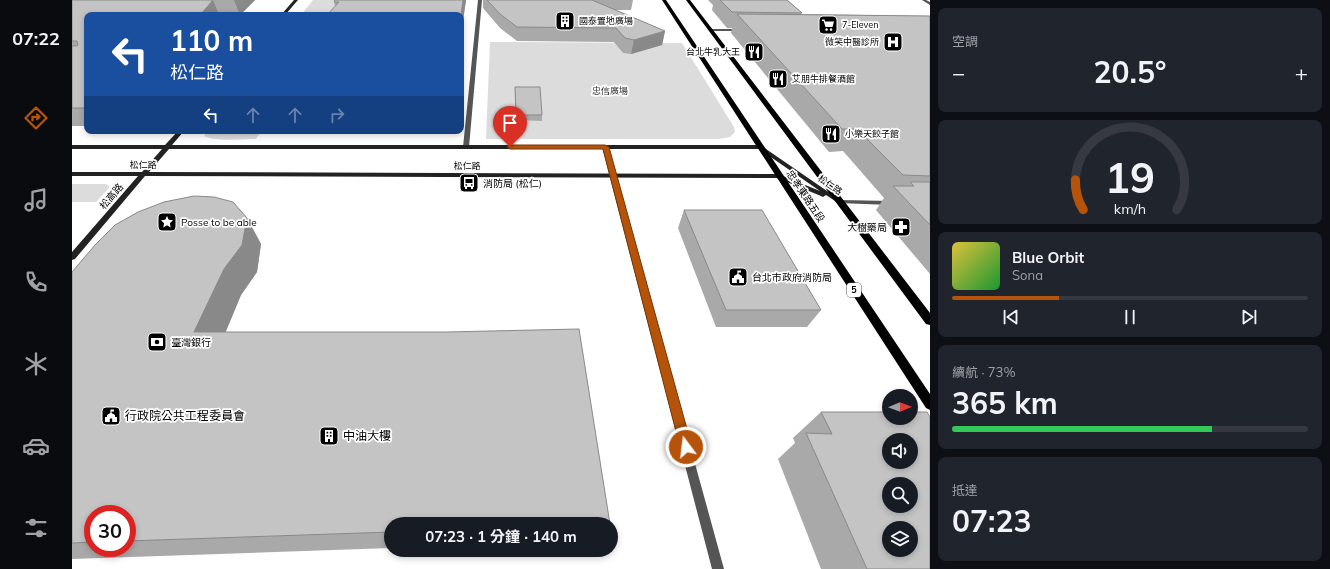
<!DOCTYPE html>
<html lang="zh-TW">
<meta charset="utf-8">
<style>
:root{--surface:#171b24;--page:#20242c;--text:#f1f3f6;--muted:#9ea1a6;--line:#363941;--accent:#b45309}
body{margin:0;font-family:Mulish,"Noto Sans TC",sans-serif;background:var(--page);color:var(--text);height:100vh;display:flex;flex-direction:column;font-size:15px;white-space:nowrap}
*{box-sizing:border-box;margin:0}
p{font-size:13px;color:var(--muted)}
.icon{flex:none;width:22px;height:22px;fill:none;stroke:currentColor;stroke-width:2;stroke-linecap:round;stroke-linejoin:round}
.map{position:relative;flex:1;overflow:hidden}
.details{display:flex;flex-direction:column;gap:8px;padding:8px;background:#0d0f14;width:400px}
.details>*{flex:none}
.banner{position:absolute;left:12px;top:12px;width:380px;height:122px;border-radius:8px;box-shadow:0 2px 6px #0003;background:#1a4fa0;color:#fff;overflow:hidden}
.needle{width:26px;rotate:89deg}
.buttons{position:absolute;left:810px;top:389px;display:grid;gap:8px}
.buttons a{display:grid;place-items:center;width:36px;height:36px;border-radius:50%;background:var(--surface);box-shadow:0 2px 6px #0003;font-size:20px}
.speed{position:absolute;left:12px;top:505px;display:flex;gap:8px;font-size:20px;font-weight:700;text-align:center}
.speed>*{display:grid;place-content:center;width:52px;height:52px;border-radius:50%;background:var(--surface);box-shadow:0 2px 6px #0003;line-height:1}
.speed .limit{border:6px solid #d22;background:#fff;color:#111}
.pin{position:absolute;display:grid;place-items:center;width:34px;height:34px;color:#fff;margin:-41px -17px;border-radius:50% 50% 50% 0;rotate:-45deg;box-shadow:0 0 4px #0007}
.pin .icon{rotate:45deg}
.me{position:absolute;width:44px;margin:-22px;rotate:345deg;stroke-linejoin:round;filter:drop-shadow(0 0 3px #0008)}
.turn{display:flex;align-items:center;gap:14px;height:84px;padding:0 20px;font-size:18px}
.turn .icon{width:52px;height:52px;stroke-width:2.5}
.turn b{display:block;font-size:28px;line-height:34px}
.lanes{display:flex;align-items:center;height:38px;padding:0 20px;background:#0003;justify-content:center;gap:20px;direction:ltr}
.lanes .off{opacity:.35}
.big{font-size:30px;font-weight:700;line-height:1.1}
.details .widget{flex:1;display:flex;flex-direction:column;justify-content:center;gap:6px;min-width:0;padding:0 14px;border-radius:8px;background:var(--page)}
.details .dial{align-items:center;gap:0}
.dial svg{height:104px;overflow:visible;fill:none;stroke:var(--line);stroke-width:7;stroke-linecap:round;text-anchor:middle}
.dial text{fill:var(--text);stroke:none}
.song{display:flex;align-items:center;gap:12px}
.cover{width:48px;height:48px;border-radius:6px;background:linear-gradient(135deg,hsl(50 70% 55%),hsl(130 70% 35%))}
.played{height:4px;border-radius:2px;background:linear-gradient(90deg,var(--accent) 30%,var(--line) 30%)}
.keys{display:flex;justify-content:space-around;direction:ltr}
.heat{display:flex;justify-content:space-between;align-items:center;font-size:22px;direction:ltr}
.charge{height:6px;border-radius:3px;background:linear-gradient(90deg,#34c759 73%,var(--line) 0)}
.trip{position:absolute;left:312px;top:517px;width:234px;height:40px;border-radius:20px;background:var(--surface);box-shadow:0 2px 6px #0003;font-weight:700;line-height:40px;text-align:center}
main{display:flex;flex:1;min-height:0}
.menu{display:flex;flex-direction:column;width:72px;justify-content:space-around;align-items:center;background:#090b0e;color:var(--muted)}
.menu .icon{width:28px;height:28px}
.menu .on{color:var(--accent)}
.menu b{font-size:18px;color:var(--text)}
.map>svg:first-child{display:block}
.green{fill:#dcdcdc}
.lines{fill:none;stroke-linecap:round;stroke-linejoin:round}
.street{fill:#555;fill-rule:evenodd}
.secondary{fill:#222;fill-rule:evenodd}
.primary{fill:#000;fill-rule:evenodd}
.wall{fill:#a9a9a9;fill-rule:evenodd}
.shaded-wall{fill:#898989}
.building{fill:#c4c4c4;stroke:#898989;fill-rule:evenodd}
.route{fill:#b45309;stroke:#753606}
.labels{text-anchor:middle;stroke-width:3.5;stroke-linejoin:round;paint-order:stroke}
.far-poi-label{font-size:9px;fill:#000;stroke:#fff;text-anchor:start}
.far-park-label{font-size:9px;fill:#333;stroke:#fff}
.far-street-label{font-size:9px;fill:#000;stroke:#fff}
.shield{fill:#fff;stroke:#4c4c4c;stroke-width:1}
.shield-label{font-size:9px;font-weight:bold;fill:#000}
.poi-label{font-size:10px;fill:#000;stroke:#fff;text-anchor:start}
.street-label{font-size:10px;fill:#000;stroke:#fff}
.near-poi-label{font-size:12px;fill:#000;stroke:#fff;text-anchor:start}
</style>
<main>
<nav class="menu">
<b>07:22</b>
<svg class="icon on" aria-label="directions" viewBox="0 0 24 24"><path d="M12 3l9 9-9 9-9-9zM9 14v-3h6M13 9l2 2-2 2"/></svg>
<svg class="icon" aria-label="music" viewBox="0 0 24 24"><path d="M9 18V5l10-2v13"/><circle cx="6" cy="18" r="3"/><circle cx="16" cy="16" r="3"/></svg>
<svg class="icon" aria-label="phone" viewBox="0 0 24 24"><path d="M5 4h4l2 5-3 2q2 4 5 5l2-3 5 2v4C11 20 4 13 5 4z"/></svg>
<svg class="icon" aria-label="climate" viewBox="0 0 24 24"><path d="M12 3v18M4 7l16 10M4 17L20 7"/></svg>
<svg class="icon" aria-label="car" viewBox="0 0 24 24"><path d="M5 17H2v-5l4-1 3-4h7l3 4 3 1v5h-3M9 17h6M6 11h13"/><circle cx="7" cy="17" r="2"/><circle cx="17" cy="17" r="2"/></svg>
<svg class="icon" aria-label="filters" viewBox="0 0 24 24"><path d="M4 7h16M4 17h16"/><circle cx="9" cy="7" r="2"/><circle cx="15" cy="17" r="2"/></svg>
</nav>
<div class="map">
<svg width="858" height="569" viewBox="0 0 858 569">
<rect width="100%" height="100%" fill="#fff"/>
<!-- green -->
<path class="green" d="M241,0H275L265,15H229Z
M418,42L610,43L662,127L663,132L658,137L647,139H414Z
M136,131H189L184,139C171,139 142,142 132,136Z
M0,184H34L37,186V188L24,202H0Z"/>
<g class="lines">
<!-- street -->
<path class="street" d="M406,0H410L397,147L394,149L391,147Z
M850,0H854L858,2V5Z
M637,29H670L672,30L670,31H638Z
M533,145L536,147L652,569H640L530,147Z
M768,200L819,201L822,203L819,205L766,203V201Z"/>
<!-- secondary -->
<path class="secondary" d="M222,0H226L213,15H209Z
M106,131H112L100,145H688L771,202L770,203H766L754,195L751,197L749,196L705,178L73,176L3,259L0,260V252L66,176H0V172H70L90,149H0V145H93ZM97,149H687L748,191L706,174L77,172Z"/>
<!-- primary -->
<path class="primary" d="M590,0H594L858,394V410L854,408Z
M614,0H618L858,313V325L854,324Z"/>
</g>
<!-- wall -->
<path class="wall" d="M0,0H183L168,15H15V126H0Z
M263,0H394L389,34L263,6L262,2Z
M411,0H561L559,10H543L593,31L590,45L559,54L551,53L542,42L445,41L428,28L411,8Z
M636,0H715L730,13L729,14L858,16V274L804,210L812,198L771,151L757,152L659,33L660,28H655L640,10L641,5Z
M443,87L470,115V121L444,120Z
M612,210L749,310L735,327H644L606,228Z
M175,218L189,244L185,272L169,295L153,332L319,524V548L0,559V272ZM21,514H55V548H21Z
M749,412L858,569H749L706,459L723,443L721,438Z"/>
<!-- shaded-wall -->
<path class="shaded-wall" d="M141,0L147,15H128Z
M162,0H183L168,15Z
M391,0H394L389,34V15Z
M593,31L590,45L559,54L562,40Z
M175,218L189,244L185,272L169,295L143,358L122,332Z"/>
<!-- building -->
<path class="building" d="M0,0H141L128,15H15V108H0V46H4L6,45L5,41H0Z
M263,0H391L389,15H255L267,2H262Z
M415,0H520L593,31L562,40L553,38L544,28L445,27L428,14Z
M648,0H715L730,13L660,12Z
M665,14L858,16V176L831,175L785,129H770Z
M443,87H468L470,115H444Z
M838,182H858V225L821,186H842Z
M122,196L142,197L161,202L175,218L170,245L152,269L122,332H374L507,329L538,524H319V532L55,541V514H21V542L0,543V272L23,245L43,225L66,212L92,202Z
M612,210H690L749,310H654Z
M749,412H817V418H839V412H855L858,417V569H795L734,433L760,434ZM817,440H839V462H817ZM817,484H839V506H817ZM817,528H839V550H817Z"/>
<!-- route -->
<path class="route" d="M436,145H533L537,147L620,447L618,451L614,453L610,451L608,447L531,149H438L435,147Z"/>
<!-- icons -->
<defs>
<g id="building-square" transform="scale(1)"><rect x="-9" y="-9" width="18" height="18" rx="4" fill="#000" stroke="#fff"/><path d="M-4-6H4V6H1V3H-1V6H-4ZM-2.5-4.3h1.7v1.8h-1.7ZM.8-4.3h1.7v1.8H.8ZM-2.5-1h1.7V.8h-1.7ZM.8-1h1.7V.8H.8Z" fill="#fff"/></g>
<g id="supermarket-square" transform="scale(1)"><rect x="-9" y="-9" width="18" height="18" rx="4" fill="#000" stroke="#fff"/><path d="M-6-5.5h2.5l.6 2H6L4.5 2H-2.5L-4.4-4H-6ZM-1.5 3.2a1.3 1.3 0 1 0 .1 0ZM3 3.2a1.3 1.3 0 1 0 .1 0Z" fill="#fff"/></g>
<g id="hospital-square" transform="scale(1)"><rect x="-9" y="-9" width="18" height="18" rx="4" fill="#000" stroke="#fff"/><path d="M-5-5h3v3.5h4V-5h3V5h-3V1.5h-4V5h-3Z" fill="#fff"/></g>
<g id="restaurant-square" transform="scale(1)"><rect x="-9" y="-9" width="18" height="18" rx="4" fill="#000" stroke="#fff"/><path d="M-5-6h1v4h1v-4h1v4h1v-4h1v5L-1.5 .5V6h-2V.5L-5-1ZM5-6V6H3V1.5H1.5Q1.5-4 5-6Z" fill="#fff"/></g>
<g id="bus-square" transform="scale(1)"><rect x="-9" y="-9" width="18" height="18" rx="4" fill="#000" stroke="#fff"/><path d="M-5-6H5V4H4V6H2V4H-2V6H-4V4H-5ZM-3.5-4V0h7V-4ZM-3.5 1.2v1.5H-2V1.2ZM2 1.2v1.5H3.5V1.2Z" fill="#fff"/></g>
<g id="sight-square" transform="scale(1)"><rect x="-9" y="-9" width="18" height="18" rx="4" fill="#000" stroke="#fff"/><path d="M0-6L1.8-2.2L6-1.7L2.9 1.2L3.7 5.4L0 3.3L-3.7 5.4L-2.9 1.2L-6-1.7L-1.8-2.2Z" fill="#fff"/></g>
<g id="pharmacy-square" transform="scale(1)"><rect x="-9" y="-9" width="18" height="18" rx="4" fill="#000" stroke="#fff"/><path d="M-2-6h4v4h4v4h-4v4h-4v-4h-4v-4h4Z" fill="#fff"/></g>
<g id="civic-square" transform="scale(1)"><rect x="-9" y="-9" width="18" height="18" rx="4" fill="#000" stroke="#fff"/><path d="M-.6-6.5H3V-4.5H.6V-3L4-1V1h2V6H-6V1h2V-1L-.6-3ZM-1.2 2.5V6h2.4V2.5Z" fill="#fff"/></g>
<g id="bank-square" transform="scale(1)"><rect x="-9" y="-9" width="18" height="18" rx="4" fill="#000" stroke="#fff"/><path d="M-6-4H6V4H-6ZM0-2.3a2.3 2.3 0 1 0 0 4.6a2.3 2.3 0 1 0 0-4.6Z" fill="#fff"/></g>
</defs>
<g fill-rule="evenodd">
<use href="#building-square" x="493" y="21"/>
<use href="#supermarket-square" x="756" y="25"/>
<use href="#hospital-square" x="821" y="42"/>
<use href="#restaurant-square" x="682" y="52"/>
<use href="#restaurant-square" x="706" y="79"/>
<use href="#restaurant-square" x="759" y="134"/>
<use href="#bus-square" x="397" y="183"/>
<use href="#sight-square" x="95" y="222"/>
<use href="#pharmacy-square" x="829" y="227"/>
<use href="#civic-square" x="666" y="277"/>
<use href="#bank-square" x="85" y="342"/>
<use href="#civic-square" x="39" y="416"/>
<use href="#building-square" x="257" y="436"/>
</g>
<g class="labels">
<!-- far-poi labels -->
<g class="far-poi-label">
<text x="507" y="24">國泰置地廣場</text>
<text x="770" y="28">7-Eleven</text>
<text x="807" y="45" text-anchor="end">微笑中醫診所</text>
<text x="668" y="55" text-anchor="end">台北牛乳大王</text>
<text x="720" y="82">艾朋牛排餐酒館</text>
<text x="773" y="137">小樂天餃子館</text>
</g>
<!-- far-park labels -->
<g class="far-park-label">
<text x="538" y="94">忠信廣場</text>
</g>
<!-- far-street labels -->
<g class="far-street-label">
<text x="71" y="168">松仁路</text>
<text x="395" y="169">松仁路</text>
<text transform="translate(758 185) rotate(35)" y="3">松仁路</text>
</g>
<!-- shield labels -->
<rect class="shield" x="775" y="283" width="14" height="14" rx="3"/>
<g class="shield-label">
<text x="782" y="293">5</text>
</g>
<!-- poi labels -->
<g class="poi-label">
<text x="411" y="187">消防局 (松仁)</text>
<text x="109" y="226">Posse to be able</text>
<text x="815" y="231" text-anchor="end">大樹藥局</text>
<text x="680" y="281">台北市政府消防局</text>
<text x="99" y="346">臺灣銀行</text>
</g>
<!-- street labels -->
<g class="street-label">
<text transform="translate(39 196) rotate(-49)" y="4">松高路</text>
<text transform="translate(734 196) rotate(56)" y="4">忠孝東路五段</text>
</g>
<!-- near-poi labels -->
<g class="near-poi-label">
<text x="53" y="420">行政院公共工程委員會</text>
<text x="271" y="440">中油大樓</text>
</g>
</g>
</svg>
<div class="buttons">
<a><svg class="needle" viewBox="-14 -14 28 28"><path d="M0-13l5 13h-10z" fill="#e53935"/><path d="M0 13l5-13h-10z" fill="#9ea1a6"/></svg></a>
<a><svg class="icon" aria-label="sound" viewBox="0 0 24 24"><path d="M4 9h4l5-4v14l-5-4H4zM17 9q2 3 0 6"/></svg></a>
<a><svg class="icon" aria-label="search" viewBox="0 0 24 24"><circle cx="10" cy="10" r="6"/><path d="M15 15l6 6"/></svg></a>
<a><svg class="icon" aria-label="layers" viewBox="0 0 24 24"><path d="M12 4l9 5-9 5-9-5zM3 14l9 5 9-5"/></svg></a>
</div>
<div class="speed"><div class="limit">30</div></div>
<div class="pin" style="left:438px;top:147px;background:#d93025"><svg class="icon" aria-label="arrive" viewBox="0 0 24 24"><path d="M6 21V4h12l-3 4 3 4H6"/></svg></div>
<svg class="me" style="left:614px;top:447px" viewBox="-20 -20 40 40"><circle r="17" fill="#b45309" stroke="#fff" stroke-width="3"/><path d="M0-11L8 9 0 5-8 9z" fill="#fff"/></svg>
<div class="trip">07:23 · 1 分鐘 · 140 m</div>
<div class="banner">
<div class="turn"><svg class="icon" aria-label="left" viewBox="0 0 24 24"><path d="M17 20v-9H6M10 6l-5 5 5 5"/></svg><div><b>110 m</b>松仁路</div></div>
<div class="lanes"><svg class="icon" aria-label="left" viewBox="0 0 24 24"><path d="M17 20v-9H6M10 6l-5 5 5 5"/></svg><svg class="icon off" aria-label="ahead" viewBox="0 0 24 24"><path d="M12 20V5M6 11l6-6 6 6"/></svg><svg class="icon off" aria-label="ahead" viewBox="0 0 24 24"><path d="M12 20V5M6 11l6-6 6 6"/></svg><svg class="icon off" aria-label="right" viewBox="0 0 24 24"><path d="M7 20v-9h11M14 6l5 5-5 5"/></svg></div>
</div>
</div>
<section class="details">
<div class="widget"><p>空調</p>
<div class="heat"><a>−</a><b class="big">20.5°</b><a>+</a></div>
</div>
<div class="widget dial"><svg viewBox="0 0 100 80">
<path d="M14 69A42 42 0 1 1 86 69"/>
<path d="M14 69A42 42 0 0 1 8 46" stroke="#b45309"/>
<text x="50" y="56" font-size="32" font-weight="700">19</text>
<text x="50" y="72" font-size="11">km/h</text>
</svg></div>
<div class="widget">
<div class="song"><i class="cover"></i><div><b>Blue Orbit</b><p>Sona</p></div></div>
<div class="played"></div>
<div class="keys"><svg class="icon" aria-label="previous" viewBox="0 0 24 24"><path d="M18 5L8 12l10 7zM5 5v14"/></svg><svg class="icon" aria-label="pause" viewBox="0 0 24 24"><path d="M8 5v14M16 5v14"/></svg><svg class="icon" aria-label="next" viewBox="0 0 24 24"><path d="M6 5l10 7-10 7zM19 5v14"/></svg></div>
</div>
<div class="widget"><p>續航 · 73%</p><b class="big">365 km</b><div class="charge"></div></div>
<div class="widget"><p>抵達</p><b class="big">07:23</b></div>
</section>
</main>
